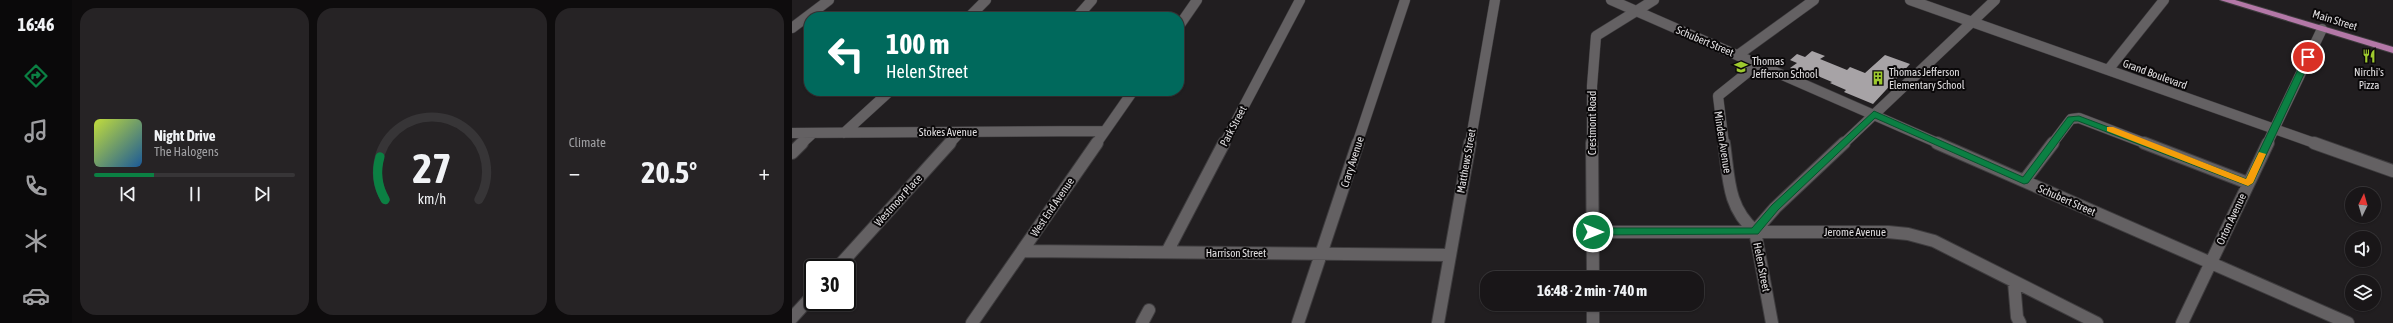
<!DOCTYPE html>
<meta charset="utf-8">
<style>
:root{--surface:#191618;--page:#262325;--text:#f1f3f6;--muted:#9f9fa2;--line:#373537;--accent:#0b8043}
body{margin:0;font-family:"Asap Condensed",sans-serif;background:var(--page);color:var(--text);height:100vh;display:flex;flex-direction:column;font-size:15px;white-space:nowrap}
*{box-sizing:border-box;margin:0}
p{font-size:13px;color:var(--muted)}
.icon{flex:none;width:22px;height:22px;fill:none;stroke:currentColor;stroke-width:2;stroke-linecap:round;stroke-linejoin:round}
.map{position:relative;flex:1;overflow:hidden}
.sheet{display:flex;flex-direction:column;gap:8px;padding:8px;background:#0e0c0d;width:720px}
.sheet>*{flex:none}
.top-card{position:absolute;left:12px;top:12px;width:380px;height:84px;border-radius:16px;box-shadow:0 1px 3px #0004,0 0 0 1px var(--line);background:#00695c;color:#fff;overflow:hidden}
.needle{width:26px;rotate:5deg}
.tools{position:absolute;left:1553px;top:187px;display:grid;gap:8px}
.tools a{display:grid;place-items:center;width:36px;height:36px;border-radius:50%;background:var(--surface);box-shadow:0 1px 3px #0004,0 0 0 1px var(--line);font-size:20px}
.speed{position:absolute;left:12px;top:259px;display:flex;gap:8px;font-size:20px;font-weight:700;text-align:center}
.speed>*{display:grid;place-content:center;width:52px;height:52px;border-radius:50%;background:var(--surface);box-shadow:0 1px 3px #0004,0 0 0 1px var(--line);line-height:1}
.speed .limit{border:2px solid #111;border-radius:6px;background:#fff;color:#111}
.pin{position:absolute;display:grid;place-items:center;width:34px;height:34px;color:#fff;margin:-17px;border:2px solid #fff;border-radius:50%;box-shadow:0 1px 4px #0007}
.me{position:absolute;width:44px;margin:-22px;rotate:90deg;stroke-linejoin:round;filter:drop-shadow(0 0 3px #0008)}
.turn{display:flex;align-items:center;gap:14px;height:84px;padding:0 16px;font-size:18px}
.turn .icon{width:52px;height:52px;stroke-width:2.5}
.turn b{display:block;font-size:28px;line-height:34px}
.big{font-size:30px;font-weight:700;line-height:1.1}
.sheet .tile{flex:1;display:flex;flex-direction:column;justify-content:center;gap:6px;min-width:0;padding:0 14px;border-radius:16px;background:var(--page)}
.sheet .dial{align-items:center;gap:0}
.dial svg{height:104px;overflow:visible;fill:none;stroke:var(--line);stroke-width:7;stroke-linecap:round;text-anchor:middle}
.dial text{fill:var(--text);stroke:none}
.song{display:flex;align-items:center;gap:12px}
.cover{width:48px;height:48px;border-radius:6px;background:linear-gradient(135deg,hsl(70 70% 55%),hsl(210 70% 35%))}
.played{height:4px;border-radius:2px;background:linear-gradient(90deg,var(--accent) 30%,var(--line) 30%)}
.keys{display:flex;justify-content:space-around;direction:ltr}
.heat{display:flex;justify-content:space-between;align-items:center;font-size:22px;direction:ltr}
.sheet .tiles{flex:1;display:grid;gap:8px;grid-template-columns:repeat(3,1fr)}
.trip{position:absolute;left:688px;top:271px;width:224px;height:40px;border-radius:16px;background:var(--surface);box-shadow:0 1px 3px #0004,0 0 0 1px var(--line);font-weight:700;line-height:40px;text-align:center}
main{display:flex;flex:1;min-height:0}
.dock{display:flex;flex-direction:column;width:72px;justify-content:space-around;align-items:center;background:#0a090a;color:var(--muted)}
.dock .icon{width:28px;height:28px}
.dock .current{color:var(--accent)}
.dock b{font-size:18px;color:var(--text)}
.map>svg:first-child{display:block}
.building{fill:#a7a3a6}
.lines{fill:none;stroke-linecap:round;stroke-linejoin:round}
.minor-far1-casing{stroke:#3e3c3e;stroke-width:11}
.minor-casing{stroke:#3e3c3e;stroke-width:14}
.major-casing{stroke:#3e3c3e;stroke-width:2}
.minor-far1{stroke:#646163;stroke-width:10}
.minor{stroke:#646163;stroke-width:12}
.major{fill:#b378a7;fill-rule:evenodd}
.route{fill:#0b8043;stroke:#07532c}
.slow{fill:#f59e0b}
.labels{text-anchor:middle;stroke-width:4;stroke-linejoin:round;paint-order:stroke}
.street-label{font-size:11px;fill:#e1dfe1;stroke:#0a0809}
.poi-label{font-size:11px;fill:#e1dfe1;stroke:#0a0809;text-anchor:start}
</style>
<main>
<nav class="dock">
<b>16:46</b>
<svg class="icon current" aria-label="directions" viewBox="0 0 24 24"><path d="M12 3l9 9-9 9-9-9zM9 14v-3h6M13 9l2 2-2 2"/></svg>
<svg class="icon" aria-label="music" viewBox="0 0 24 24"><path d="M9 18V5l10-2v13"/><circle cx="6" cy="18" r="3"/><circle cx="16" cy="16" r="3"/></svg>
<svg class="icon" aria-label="phone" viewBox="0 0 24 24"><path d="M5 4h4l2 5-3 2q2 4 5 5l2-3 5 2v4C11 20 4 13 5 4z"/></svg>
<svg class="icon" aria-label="climate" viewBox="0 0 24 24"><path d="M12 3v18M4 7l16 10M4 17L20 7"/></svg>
<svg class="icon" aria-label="car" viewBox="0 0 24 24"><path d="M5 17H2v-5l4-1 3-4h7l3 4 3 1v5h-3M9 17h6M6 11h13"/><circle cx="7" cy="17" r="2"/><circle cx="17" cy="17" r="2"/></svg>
</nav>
<section class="sheet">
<div class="tiles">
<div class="tile">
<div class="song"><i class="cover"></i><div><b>Night Drive</b><p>The Halogens</p></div></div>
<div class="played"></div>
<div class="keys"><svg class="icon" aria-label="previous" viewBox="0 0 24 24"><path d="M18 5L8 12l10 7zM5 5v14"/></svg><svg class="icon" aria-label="pause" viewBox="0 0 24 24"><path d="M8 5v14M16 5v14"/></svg><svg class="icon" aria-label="next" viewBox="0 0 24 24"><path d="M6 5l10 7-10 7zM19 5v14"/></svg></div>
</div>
<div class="tile dial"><svg viewBox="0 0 100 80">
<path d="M14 69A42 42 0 1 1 86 69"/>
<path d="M14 69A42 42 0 0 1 10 36" stroke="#0b8043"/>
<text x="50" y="56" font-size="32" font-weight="700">27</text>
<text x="50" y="72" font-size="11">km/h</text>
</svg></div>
<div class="tile"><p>Climate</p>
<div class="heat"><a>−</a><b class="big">20.5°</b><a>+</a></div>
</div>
</div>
</section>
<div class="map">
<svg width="1601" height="323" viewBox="0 0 1601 323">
<rect width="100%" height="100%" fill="#211e20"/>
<!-- building -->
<path class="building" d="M1020,51L1033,56L1028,59L1055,70L1058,67L1073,73L1093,55L1118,64L1081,104L1052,92L1054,90L1038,83L1040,82L1014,71L1011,73L998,68L1005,63L998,60L1005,54L1013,57Z"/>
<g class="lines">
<!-- minor-far1 casing -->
<g class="minor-far1-casing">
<path id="minor-far1" d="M819,0L1148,144
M1118,0L1525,144
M177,17L194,0
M285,17L300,0
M387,26L405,0
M0,28L37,0
M946,55L1022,0
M1316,70L1372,0
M0,133L312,131
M52,133L98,91
M9,144L21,133
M157,144L168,132
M304,144L341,91
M432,144L508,0
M565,144L613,0
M678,144L703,0
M800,144V86L804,36L862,0
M932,144L926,96L966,64
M1051,144L1203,0
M1260,144L1279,119L1287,118L1355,144
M1475,144L1530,29"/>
</g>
<!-- minor casing -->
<g class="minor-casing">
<path id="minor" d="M800,143L801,278
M932,143C937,177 935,207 963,231
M1145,143L1556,323
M1352,143L1456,183
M1522,143L1601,171
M0,153L10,143
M1232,181L1261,143
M963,231L983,208L1052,143
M963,231L980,323
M801,232H1096L1116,234L1142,241L1305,323
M230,251L657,255
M375,252L432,143
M45,268L158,143
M1222,282L1225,317L1228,323
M801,304V323
M0,318L21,295
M180,323L305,143
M350,323L357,310
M506,323L566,143
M646,323L678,143
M1390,323L1476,143"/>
</g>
<!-- major casing -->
<g class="major-casing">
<path id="major" d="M1428,0H1443L1601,47V53Z"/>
</g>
<!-- minor-far1 -->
<use href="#minor-far1" class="minor-far1"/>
<!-- minor -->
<use href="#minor" class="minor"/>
<!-- major -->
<use href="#major" class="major"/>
</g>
<!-- route -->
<path class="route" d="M1516,55L1520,57L1461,183L1456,186L1286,121H1282L1236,183L1232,184L1083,118L986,210L966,234L801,235L796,232L801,228H960L980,205L1082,111L1231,177L1276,117L1287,116L1454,179L1512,57Z"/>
<!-- slow -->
<path class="slow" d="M1315,127H1321L1454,179L1467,152L1474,154L1461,183L1456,186L1315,131Z"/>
<!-- icons -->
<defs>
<g id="restaurant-bare" transform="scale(1.08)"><path d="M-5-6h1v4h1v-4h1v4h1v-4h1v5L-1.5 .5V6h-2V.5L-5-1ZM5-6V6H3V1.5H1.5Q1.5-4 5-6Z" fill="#9eca2e" stroke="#0a0809" stroke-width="2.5" paint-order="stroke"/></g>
<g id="school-bare" transform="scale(1.08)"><path d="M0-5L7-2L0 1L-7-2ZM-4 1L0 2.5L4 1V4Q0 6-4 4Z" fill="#9eca2e" stroke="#0a0809" stroke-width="2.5" paint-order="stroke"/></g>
<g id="building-bare" transform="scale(1.08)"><path d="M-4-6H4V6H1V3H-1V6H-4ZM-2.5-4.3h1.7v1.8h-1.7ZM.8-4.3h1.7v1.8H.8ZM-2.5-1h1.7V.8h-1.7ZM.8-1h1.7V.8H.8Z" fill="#9eca2e" stroke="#0a0809" stroke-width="2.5" paint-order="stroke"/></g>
</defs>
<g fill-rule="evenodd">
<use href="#restaurant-bare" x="1577" y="56"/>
<use href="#school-bare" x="949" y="67"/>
<use href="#building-bare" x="1086" y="78"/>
</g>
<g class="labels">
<!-- street labels -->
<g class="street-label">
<text transform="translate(1543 20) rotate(17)" y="4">Main Street</text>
<text transform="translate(913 41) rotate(23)" y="4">Schubert Street</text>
<text transform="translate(1363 74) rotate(20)" y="4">Grand Boulevard</text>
<text transform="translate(800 123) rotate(-90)" y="4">Crestmont Road</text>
<text transform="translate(441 126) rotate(-62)" y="4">Park Street</text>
<text x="156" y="136">Stokes Avenue</text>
<text transform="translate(931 142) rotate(81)" y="4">Minden Avenue</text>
<text transform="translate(674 161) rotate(-80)" y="4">Matthews Street</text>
<text transform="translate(560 162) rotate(-72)" y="4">Crary Avenue</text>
<text transform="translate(106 200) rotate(-48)" y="4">Westmoor Place</text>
<text transform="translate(1275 200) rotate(24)" y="4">Schubert Street</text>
<text transform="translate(260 207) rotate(-56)" y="4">West End Avenue</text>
<text transform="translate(1439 219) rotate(-65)" y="4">Orton Avenue</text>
<text x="1063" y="236">Jerome Avenue</text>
<text x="444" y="257">Harrison Street</text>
<text transform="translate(970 267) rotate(79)" y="4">Helen Street</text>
</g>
<!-- poi labels -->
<g class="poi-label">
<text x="960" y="65">Thomas<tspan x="960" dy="13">Jefferson School</tspan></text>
<text x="1097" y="76">Thomas Jefferson<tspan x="1097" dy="13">Elementary School</tspan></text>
<text x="1577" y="76" text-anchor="middle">Nirchi's<tspan x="1577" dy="13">Pizza</tspan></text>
</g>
</g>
</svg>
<div class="tools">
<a><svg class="needle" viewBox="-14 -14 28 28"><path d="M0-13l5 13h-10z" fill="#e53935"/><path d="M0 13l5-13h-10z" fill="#9f9fa2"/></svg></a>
<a><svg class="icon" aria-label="sound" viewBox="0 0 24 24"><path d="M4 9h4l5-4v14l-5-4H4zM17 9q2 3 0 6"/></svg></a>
<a><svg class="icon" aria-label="layers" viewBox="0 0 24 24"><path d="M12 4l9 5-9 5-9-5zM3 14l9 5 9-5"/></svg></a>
</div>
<div class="speed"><div class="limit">30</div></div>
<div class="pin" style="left:1516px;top:57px;background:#d93025"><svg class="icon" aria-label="arrive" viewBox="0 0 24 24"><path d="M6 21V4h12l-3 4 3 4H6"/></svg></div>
<svg class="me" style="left:801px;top:232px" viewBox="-20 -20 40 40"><circle r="17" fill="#0b8043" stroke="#fff" stroke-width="3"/><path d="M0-11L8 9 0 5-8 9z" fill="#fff"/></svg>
<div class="trip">16:48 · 2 min · 740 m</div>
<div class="top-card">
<div class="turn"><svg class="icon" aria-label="left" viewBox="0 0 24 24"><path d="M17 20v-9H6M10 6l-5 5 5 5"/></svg><div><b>100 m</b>Helen Street</div></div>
</div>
</div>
</main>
